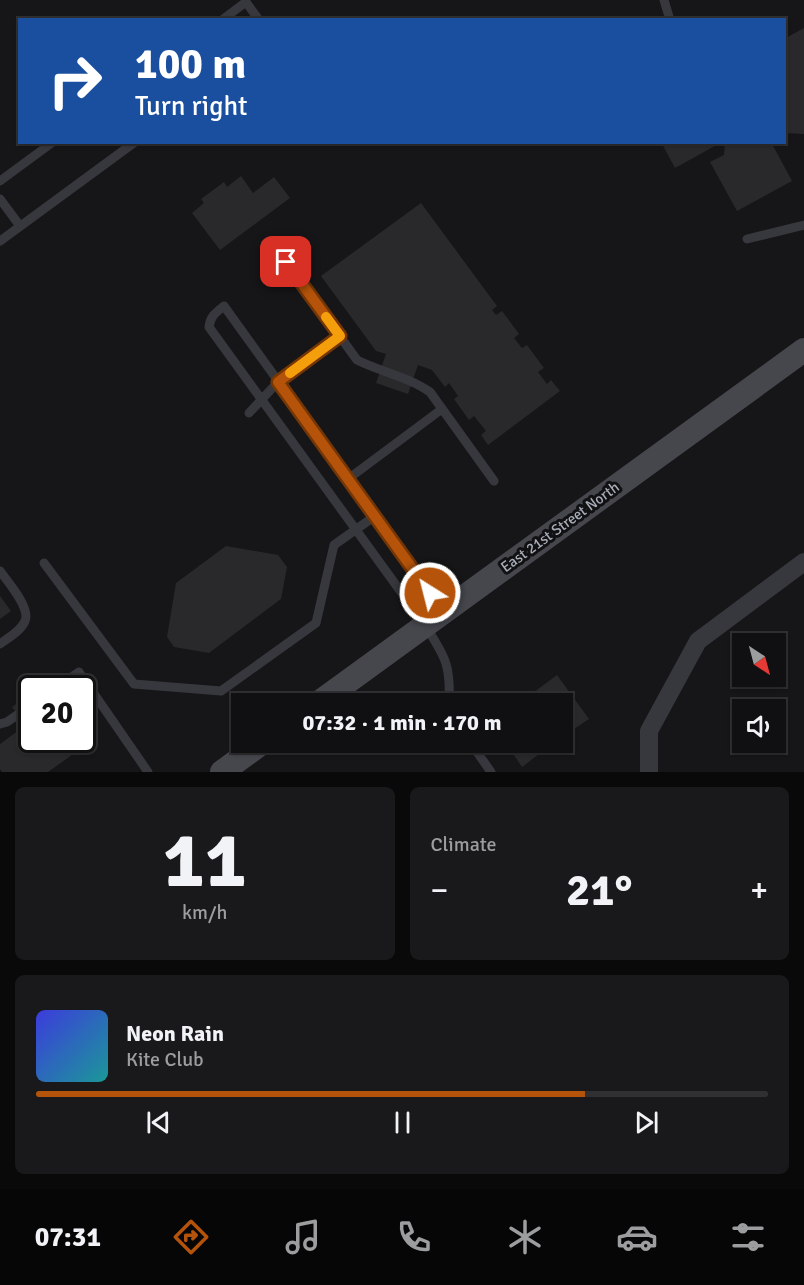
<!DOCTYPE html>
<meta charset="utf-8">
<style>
:root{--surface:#101012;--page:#19191b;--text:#f1f3f6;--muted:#9c9d9f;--line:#303032;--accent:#b45309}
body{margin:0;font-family:Signika,sans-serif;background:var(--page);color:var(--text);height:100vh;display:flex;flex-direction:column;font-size:22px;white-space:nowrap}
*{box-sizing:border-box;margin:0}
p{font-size:20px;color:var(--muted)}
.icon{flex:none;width:33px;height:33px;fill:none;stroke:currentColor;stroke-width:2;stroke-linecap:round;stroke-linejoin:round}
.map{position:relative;height:772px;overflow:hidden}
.drawer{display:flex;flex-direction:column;gap:15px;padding:15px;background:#09090a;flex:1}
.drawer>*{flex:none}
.top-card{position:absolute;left:18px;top:18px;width:768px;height:126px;border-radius:0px;box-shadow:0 2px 4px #0004,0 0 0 2px var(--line);background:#1a4fa0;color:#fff;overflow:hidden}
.needle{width:39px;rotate:144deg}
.controls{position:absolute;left:732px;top:633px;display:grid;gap:12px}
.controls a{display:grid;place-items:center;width:54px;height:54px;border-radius:0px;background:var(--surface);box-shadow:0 2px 4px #0004,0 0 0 2px var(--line);font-size:30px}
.speed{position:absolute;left:18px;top:675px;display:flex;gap:12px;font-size:30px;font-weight:700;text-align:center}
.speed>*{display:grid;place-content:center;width:78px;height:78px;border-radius:50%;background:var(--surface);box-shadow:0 2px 4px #0004,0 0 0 2px var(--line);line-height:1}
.speed .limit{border:3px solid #111;border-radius:9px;background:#fff;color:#111}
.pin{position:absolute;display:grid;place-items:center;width:51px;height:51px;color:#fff;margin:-26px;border-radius:12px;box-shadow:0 3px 9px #0006}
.me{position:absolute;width:66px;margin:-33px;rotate:324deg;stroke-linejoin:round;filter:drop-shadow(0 0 4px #0008)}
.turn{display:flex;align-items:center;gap:21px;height:126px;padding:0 18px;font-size:27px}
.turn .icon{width:78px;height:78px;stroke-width:2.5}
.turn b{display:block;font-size:42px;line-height:51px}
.big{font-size:45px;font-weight:700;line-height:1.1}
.drawer .tile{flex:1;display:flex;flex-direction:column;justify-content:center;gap:9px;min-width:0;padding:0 21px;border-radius:9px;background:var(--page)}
.drawer .dial{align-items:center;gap:0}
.dial b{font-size:78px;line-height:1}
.song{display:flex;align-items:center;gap:18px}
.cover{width:72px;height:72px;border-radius:9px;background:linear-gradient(135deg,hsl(240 70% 55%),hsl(180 70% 35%))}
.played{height:6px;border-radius:3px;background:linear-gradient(90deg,var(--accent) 75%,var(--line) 75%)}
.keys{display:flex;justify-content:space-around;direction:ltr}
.heat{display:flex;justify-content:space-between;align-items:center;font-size:33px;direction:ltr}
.drawer .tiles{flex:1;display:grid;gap:15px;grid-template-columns:1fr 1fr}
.tile:last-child{grid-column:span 2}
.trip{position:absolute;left:231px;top:693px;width:342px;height:60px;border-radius:0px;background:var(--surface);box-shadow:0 2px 4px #0004,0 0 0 2px var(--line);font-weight:700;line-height:60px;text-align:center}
.tabs{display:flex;height:96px;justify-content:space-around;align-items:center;background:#060607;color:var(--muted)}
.tabs .icon{width:42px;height:42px}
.tabs .active{color:var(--accent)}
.tabs b{font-size:27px;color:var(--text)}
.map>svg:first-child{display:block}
.building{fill:#29292c}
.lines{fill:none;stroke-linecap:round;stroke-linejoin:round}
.service{stroke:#37383d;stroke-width:9}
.minor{stroke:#37383d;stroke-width:18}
.secondary{stroke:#45474d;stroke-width:24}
.route-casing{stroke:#753606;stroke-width:15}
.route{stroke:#b45309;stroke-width:10}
.slow{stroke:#f59e0b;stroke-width:10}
.labels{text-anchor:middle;stroke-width:6;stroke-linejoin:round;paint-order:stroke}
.street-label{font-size:15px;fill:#a8adb8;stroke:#111113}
</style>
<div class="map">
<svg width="804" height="772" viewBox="0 0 804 772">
<rect width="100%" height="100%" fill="#161618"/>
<!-- building -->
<path class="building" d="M804,28V134L784,133V57L788,55L784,49V39Z
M661,142H722L675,168Z
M725,142H771L792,181L737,211L710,162L724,155Z
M241,176L253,193L274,177L290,198L220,250L192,213L204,203L201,199L224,182L227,187Z
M421,203L497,306L492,310L496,315L502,311L519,334L514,338L522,348L527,345L544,368L538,372L547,384L551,380L560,391L488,445L481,435L486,431L474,416L469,420L454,399L458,396L449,383L445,387L432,370L418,365L408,394L376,383L386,354L376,351L321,276Z
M226,546L278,555L287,567L281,599L209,653L174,647L167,637L176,583Z
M0,596L11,611L0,619Z
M557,675L589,719L562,737V704H518Z
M28,695L32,700V740H77L74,742L79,750L48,772H2L0,769V744L26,725L12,707Z
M505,742H555L522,767Z"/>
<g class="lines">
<!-- service -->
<path class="service" d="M664,0L670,20
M222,20L246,2L259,20
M0,181L53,142
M0,199L20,226
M747,239L804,225
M0,241L135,142
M286,262L357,360C381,372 409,377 430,392L494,481
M249,413L278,382L340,336
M348,479L442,409
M44,563L134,684L221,691L316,623L334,545L375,516
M0,571C8,582 31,608 25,621C21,631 8,638 0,644
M444,611L224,306C215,313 210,317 209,327L425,625C445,657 451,664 449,704
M56,688L79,672L148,772
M0,724L7,722L20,713
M470,742L491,772"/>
<!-- minor -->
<path class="minor" d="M649,772V731L698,641L804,562"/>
<!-- secondary -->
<path class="secondary" d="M317,704L804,350
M222,772L263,742"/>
</g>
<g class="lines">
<!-- route casing -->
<g class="route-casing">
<path id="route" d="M286,262L340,336L278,382L430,593"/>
</g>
<!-- route -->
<use href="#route" class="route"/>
<!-- slow -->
<path class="slow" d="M290,373L340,336L326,317"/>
</g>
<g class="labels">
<!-- street labels -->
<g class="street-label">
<text transform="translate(560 527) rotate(-36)" y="5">East 21st Street North</text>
</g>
</g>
</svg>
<div class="controls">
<a><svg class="needle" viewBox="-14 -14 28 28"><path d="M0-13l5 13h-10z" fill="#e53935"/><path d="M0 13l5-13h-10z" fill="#9c9d9f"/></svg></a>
<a><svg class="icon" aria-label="sound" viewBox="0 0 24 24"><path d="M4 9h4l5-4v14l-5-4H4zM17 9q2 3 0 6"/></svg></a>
</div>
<div class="speed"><div class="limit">20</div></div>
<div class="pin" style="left:286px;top:262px;background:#d93025"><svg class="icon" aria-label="arrive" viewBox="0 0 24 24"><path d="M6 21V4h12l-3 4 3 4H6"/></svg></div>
<svg class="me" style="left:430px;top:593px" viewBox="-20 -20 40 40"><circle r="17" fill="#b45309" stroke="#fff" stroke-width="3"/><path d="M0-11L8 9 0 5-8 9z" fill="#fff"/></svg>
<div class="trip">07:32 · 1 min · 170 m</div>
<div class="top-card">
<div class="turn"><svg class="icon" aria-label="right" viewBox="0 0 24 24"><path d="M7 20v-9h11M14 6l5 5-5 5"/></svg><div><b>100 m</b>Turn right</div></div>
</div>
</div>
<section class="drawer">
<div class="tiles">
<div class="tile dial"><b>11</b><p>km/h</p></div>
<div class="tile"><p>Climate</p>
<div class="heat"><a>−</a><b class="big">21°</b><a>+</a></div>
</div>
<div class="tile">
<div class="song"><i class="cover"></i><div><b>Neon Rain</b><p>Kite Club</p></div></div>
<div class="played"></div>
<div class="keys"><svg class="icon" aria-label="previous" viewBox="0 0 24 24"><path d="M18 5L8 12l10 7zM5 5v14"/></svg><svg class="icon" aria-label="pause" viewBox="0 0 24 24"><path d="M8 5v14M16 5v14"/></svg><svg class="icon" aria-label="next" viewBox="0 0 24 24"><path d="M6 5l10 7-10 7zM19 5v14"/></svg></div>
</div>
</div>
</section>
<nav class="tabs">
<b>07:31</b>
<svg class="icon active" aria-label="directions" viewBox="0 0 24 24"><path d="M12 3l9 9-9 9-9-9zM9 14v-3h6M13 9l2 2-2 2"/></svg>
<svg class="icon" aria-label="music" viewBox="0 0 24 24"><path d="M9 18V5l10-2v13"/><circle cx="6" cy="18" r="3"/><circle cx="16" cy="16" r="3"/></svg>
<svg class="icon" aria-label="phone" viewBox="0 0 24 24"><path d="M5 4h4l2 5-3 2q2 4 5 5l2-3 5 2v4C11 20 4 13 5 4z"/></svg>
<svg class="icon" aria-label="climate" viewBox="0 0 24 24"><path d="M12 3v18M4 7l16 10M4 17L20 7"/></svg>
<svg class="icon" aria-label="car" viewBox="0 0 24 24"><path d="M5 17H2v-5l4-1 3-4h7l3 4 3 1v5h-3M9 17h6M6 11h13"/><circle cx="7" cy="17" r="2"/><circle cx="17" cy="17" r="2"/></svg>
<svg class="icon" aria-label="filters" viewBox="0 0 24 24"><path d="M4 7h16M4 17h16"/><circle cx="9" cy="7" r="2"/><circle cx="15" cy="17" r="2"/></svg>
</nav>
